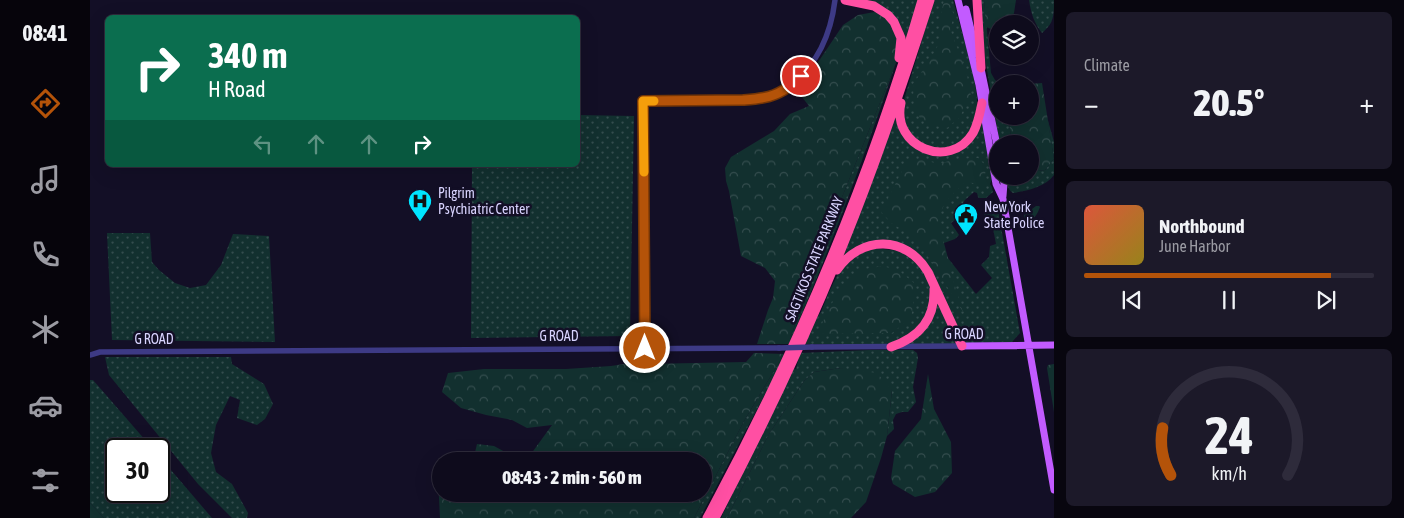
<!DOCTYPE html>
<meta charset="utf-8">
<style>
:root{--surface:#0e0b1c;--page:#1c1929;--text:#f1f3f6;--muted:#9b9ba3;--line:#2e2b3b;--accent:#b45309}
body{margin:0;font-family:"Asap Condensed",sans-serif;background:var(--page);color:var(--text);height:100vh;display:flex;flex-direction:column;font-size:19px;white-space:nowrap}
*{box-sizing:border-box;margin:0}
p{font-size:16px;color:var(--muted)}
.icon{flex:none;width:28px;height:28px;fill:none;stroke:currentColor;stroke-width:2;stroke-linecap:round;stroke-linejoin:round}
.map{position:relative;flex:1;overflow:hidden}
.drawer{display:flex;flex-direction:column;gap:12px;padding:12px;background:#08060f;width:350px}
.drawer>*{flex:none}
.top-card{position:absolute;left:15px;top:15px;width:475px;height:152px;border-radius:8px;box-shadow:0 5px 20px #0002,0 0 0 1px var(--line);background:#0b6e4f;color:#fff;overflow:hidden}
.buttons{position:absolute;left:899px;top:15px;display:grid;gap:10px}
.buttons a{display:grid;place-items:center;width:50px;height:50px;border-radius:50%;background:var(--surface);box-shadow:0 5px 20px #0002,0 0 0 1px var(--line);font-size:25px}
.speed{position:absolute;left:15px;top:438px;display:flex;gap:10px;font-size:25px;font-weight:700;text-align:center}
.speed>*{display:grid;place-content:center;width:65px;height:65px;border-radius:50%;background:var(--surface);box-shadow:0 5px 20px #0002,0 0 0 1px var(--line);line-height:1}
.speed .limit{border:2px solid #111;border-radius:8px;background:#fff;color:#111}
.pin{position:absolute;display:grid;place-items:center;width:42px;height:42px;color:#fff;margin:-21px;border:2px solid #fff;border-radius:50%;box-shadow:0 1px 5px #0007}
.me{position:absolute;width:55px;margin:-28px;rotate:0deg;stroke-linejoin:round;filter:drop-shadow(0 0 4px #0008)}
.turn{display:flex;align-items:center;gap:18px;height:105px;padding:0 20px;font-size:22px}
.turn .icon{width:65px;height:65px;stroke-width:2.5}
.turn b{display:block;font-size:35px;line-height:42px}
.lanes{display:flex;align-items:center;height:48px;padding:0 20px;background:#0003;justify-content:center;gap:25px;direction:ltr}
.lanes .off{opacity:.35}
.big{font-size:38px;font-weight:800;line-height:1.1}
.drawer .widget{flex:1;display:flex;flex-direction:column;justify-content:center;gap:8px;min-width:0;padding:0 18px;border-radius:8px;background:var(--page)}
.drawer .dial{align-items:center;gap:0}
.dial svg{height:130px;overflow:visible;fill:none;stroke:var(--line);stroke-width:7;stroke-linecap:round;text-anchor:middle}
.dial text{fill:var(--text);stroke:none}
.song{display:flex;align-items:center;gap:15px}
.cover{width:60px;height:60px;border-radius:8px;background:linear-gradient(135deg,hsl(10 70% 55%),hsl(50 70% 35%))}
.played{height:5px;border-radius:2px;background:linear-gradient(90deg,var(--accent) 85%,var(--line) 85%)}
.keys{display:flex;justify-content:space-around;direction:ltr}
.heat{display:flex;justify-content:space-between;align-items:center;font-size:28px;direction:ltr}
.trip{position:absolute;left:342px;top:452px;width:280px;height:50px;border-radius:25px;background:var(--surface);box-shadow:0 5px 20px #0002,0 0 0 1px var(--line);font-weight:800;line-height:50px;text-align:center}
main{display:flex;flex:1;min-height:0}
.menu{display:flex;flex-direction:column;width:90px;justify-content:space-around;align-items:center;background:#06040b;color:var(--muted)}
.menu .icon{width:35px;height:35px}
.menu .on{color:var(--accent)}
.menu b{font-size:22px;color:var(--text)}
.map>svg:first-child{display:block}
.grass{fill:url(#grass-dots)}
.forest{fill:url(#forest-crowns)}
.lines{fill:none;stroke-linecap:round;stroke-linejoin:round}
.minor{stroke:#3d3a85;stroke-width:5.5}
.major{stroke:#c25bff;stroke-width:7}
.highway{stroke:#ff4fa3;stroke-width:9}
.minor-bridge{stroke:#3d3a85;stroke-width:5.5}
.route-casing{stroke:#753606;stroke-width:12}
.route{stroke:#b45309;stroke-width:9}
.slow{stroke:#f59e0b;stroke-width:9}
.labels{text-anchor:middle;stroke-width:5;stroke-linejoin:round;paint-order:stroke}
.poi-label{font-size:14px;fill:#d9d4ff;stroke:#130f26;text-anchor:start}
.street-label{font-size:14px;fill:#d9d4ff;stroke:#130f26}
</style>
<main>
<nav class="menu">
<b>08:41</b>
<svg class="icon on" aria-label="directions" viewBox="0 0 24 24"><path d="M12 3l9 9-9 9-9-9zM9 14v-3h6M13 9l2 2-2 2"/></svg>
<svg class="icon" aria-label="music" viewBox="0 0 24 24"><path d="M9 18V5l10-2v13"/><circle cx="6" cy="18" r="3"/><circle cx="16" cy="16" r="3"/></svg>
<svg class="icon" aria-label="phone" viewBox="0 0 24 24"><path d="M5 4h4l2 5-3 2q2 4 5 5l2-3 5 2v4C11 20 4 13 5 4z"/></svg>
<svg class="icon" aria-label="climate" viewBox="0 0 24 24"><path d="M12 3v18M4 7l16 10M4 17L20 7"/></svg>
<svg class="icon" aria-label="car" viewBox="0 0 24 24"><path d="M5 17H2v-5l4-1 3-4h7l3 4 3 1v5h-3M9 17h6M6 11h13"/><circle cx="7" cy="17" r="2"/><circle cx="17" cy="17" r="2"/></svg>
<svg class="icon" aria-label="filters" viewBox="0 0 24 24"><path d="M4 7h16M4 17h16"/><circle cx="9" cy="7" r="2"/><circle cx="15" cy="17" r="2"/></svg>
</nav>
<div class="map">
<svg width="964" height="518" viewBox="0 0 964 518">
<defs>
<pattern id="grass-dots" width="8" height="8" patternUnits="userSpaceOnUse" patternTransform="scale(1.25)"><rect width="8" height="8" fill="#12302f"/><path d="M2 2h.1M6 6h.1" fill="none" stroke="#344d4e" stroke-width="1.8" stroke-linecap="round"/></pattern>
<pattern id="forest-crowns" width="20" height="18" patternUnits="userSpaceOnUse" patternTransform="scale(1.25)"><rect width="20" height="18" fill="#12302f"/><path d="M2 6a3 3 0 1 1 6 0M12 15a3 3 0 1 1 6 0" fill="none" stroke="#344d4e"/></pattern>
</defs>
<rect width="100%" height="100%" fill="#130f26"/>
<!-- grass -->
<path class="grass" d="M773,0H828L814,48L810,25L803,15Z
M844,0H863C870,25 877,49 883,74C885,85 888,96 887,108C886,118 883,132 875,139C854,158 816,148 813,119C812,114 813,108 813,103Z
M890,0H894L901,73L905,80L910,84H908V116H918L922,144H910L895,59Z
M939,0H964C964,16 964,23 952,33C944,23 941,13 939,0Z
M806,63C774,158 739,252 699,344L720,275L738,232Z
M806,112C813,144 824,154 856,155L892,120L902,179L900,184L902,187L903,192L896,198H889L888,197L887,193L884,192L875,200L866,213L868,218L861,223L869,235L865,239L854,243L858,258L886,294L902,278L891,265L899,257L900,246L906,244L902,223L897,222L893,211L894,209C897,206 901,205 905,206V208L907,210H908L930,333L922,342L877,343L873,341L833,260L800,242L754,257L753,256Z
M488,115L544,116L540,336L381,338L382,165H488Z
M957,117L964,142V175C956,187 936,191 923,193C917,189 917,183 916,176H940V172L955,170L964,159Z
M17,233H60L62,262L69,270L85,283L100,288L116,285L131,265L143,234L179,236L185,342L22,340Z
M784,248L810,251L829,265L840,284V306L834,322L809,342L796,344H714L722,325L731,312L739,292L750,270L761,257Z
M846,300L868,344H819L818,343Z
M780,350H823L827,353L828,358L823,387L826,402L818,412H812L806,414L803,420L804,429L797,436L802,390L751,368L724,372L714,381L679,434L637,518H631L703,368L706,369L710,353Z
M694,354H696L610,518H604L654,421Z
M15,357H141L142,364L174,384L183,404L175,419L167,425L147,418L150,400L140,396L126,425L121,453L126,472L142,484L158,513L157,518H142L108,484L19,375Z
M0,380H3L63,449H26V491H69V456L122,518H14L0,503Z"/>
<!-- forest -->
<path class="forest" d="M854,0H859L864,16L860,29L876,70L881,96L869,118L857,128L841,125L830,118L824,106L823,84L840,61L850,41L849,23Z
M894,0H926L924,13L919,24H908L907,29H901L896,27Z
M790,11L798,18L810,45L806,63L738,232L720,275L699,344H667L678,310L683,298L685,281L675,268L651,256L639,191L636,181L635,168L641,157L684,131L700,114L719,106L708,92L753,25L768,15Z
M952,83L964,159L955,170L940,172V144H922L918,116H940V84Z
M888,158L896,166L894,185L876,182C867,189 855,200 851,212C846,231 867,291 873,312L832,247L816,232L801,223L791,212L814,167L821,161L830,159L849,164L865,159Z
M946,206H949L950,207C947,215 944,220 936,221L934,218V215Z
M792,266L808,270L824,283L825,293L821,318L802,333L727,334C737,315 748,283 769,272C775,268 784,268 792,266Z
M664,353L694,354L654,421L604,518H350L348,478L351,467V494H614V461H383L387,444L404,446L428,459L441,454L462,425L437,428L422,420L396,415L371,408L352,392L358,373L394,369H476L521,366L547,362L555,364L656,362Z
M964,364V412L957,368L958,365Z
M751,368L787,373L802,390L797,436L791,458L776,502L761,518H637L679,434L714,381L724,372Z
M838,374L844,409L861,442L862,473L845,492L825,497L803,484L801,478L805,451L831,419Z
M0,503L14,518H0Z"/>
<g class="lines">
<!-- minor -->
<path class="minor" d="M722,347L872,346
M555,348L553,101C576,100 599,100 622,100C641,100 661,101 680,96C689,94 695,89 703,83C729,62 741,33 745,0
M0,355L10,352L689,348"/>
<!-- major -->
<path class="major" d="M868,0L889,85L906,184L913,199L964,490
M876,9L887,54
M890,64L908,150
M912,176L914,183L913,196
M872,346L964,345"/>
<!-- highway -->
<path class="highway" d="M755,0L784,6L798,15L804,22L811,38L809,58
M887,0L891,68
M811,103C801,147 860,171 883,133C888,124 890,113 892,103
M747,270C771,235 816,235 838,272L872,346
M801,347C830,337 845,319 844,289
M617,518C706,353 780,180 832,0
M625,518C673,427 717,335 755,240C787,161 814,81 840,0"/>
<!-- minor-bridge -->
<path class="minor-bridge" d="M689,348L722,347"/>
</g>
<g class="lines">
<!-- route casing -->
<g class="route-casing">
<path id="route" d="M555,348L553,101L653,100C666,99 681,98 692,91C699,88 705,81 711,76"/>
</g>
<!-- route -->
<use href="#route" class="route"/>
<!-- slow -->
<path class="slow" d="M554,172L553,101H564"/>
</g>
<!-- icons -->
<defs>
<g id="hospital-pin" transform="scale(1.25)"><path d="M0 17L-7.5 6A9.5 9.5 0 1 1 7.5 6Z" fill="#00e5ff" stroke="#130f26"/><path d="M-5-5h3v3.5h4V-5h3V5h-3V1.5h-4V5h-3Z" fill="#111"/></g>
<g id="civic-pin" transform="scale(1.25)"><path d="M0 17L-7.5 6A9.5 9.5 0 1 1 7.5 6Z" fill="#00e5ff" stroke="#130f26"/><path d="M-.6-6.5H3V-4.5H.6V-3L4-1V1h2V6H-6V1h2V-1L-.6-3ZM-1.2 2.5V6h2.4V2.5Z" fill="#111"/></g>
</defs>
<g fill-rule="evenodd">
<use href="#hospital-pin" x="330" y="201"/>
<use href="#civic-pin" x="876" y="215"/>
</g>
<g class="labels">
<!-- poi labels -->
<g class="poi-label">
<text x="348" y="198">Pilgrim<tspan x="348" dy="16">Psychiatric Center</tspan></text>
<text x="894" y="212">New York<tspan x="894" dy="16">State Police</tspan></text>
</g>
<!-- street labels -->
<g class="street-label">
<text transform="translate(724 259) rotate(-68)" y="5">SAGTIKOS STATE PARKWAY</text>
<text x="874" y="339">G ROAD</text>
<text x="469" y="341">G ROAD</text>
<text x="64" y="344">G ROAD</text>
</g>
</g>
</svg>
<div class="buttons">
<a><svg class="icon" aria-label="layers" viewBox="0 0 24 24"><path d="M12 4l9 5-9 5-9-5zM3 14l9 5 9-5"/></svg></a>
<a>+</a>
<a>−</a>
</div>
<div class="speed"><div class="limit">30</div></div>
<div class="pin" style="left:711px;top:76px;background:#d93025"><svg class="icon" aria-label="arrive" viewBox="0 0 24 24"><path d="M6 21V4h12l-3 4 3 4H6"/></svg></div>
<svg class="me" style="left:555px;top:348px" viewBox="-20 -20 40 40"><circle r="17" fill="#b45309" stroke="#fff" stroke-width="3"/><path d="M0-11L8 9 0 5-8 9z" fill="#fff"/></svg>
<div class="trip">08:43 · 2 min · 560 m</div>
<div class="top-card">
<div class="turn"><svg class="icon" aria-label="right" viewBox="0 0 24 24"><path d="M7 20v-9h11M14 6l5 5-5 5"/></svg><div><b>340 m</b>H Road</div></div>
<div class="lanes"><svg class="icon off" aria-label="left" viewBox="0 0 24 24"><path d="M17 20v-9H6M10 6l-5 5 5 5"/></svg><svg class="icon off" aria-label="ahead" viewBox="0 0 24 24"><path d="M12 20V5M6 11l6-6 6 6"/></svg><svg class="icon off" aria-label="ahead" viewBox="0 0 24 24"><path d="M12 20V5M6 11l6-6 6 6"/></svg><svg class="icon" aria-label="right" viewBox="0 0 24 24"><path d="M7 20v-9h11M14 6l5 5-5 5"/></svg></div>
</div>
</div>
<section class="drawer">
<div class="widget"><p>Climate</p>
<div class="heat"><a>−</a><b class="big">20.5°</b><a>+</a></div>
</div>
<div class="widget">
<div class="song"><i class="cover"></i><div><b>Northbound</b><p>June Harbor</p></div></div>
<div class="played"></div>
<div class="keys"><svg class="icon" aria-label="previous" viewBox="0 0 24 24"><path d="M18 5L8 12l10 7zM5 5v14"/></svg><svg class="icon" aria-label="pause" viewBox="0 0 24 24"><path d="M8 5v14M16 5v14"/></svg><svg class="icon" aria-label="next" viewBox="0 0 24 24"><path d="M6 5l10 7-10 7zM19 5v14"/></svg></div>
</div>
<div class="widget dial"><svg viewBox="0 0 100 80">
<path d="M14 69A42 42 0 1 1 86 69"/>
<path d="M14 69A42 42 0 0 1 9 40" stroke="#b45309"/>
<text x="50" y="56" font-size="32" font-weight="700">24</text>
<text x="50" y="72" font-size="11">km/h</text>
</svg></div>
</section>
</main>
